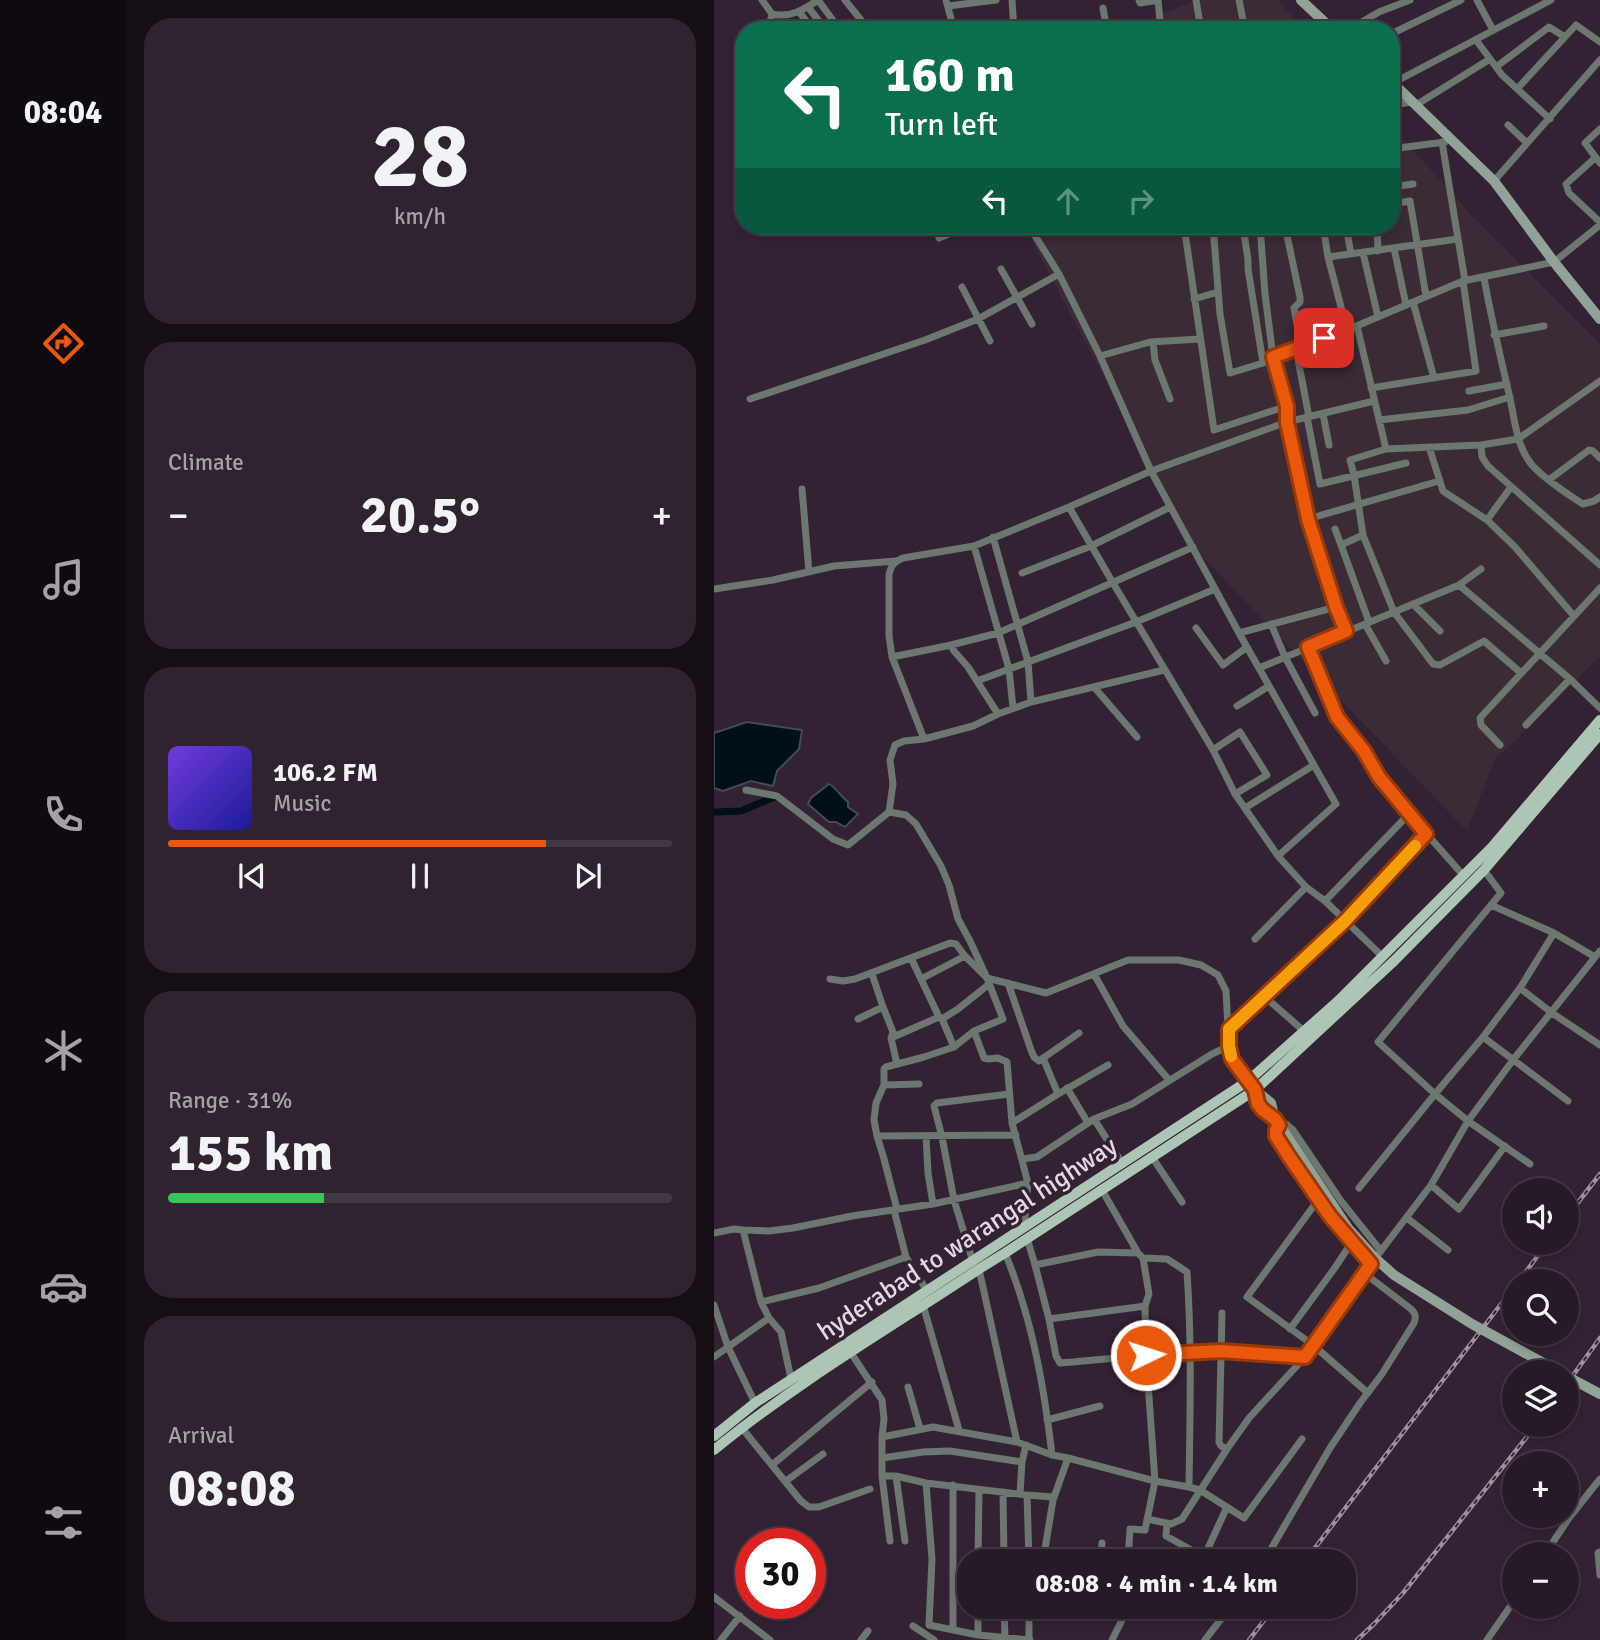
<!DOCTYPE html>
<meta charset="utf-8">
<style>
:root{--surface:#261a27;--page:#2e232f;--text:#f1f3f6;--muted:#a4a1a7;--line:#423844;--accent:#ea580c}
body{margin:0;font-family:Signika,sans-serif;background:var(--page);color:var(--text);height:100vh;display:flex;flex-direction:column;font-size:26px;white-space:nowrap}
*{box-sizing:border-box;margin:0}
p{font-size:23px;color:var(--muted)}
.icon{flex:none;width:38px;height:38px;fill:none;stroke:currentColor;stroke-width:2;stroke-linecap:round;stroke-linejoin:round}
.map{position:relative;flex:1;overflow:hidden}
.panel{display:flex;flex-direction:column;gap:18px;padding:18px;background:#150e15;width:588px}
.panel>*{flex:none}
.top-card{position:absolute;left:21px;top:21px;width:665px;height:214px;border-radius:28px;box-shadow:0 4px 10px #0003,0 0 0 2px var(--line);background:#0b6e4f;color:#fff;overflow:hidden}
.fabs{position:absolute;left:788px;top:1178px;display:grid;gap:14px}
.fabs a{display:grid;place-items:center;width:77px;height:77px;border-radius:50%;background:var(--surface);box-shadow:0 4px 10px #0003,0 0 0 2px var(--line);font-size:35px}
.speed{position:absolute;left:21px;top:1528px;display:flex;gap:14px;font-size:35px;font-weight:700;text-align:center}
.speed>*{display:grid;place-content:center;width:91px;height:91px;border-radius:50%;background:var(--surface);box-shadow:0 4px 10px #0003,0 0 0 2px var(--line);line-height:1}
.speed .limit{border:10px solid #d22;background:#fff;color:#111}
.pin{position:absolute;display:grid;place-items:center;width:60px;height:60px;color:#fff;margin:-30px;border-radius:14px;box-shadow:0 4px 10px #0006}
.me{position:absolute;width:77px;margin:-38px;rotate:86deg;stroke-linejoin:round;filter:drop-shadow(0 0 5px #0008)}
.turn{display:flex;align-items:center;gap:24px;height:147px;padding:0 35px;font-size:32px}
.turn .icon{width:91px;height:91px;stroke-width:2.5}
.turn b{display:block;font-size:49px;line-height:60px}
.lanes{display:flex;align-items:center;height:66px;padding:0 35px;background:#0003;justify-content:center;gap:35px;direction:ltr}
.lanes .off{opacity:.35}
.big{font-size:52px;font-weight:700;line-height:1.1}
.panel .card{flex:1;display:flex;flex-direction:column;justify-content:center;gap:10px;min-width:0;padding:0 24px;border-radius:28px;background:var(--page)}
.panel .dial{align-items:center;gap:0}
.dial b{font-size:91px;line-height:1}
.song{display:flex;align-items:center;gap:21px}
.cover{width:84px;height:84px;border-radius:10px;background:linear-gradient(135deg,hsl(260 70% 55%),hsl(240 70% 35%))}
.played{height:7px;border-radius:4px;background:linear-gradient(90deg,var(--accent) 75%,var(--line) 75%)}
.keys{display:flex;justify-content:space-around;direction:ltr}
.heat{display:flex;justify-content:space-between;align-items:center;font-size:38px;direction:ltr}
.charge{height:10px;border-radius:5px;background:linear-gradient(90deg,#34c759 31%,var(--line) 0)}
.trip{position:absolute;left:243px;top:1549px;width:399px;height:70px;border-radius:28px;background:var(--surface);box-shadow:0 4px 10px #0003,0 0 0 2px var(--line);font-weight:700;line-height:70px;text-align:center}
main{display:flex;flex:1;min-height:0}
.tabs{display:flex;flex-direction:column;width:126px;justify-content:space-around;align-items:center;background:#0f0a10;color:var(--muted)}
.tabs .icon{width:49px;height:49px}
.tabs .current{color:var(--accent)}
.tabs b{font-size:32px;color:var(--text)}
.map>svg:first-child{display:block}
.medical{fill:#3a2b37}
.water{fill:#001017;stroke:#444c54;stroke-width:2}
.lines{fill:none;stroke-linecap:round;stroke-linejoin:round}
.canal{stroke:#001017;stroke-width:7}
.street{stroke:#6b776f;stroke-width:7}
.secondary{stroke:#90a396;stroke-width:10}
.primary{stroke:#adc5b5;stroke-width:10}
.rail-casing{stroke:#9f91a0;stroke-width:4.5}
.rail{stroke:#332234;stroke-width:2;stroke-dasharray:5;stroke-linecap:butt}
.secondary-bridge{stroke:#90a396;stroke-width:10}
.route-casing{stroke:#983908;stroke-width:18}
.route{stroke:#ea580c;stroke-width:12}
.slow{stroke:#f59e0b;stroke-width:12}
.labels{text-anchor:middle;stroke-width:7;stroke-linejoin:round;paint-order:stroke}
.street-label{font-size:26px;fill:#e4d8e4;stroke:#332234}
</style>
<main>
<nav class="tabs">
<b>08:04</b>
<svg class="icon current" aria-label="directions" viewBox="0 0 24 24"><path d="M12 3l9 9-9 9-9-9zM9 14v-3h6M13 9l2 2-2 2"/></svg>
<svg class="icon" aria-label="music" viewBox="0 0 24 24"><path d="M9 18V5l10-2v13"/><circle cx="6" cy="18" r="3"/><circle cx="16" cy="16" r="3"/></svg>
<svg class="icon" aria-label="phone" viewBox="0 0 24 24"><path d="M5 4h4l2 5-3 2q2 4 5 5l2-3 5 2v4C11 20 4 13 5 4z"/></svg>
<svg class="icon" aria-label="climate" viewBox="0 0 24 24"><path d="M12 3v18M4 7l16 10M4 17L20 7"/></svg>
<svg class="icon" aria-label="car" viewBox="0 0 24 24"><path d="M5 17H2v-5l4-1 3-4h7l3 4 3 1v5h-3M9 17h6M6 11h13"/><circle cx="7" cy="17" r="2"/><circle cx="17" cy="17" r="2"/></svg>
<svg class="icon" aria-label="filters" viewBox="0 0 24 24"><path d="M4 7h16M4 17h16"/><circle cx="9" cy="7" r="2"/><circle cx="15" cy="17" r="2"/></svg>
</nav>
<section class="panel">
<div class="card dial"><b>28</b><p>km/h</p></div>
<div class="card"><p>Climate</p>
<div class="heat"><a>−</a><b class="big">20.5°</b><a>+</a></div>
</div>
<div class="card">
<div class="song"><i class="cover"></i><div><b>106.2 FM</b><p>Music</p></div></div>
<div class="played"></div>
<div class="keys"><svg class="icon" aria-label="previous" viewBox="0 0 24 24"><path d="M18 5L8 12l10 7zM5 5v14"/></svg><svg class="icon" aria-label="pause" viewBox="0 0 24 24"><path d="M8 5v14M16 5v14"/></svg><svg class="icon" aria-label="next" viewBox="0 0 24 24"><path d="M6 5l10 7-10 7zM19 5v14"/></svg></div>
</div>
<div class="card"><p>Range · 31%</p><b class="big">155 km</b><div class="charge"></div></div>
<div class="card"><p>Arrival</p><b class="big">08:08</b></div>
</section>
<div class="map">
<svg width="886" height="1640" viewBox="0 0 886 1640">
<rect width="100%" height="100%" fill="#332234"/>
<!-- medical -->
<path class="medical" d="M483,0H564L590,30H409Z
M677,126L755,212L886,344V657L780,761L753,831L479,547L310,226H677Z"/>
<!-- water -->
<path class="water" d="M33,722L88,730L85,749L63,771L59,786L37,781L9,791L0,788V733Z
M115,784C124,789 126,796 134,802V807L144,814L131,827L122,822H115L94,804L97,798Z"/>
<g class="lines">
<!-- canal -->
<path class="canal" d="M0,812L27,811L63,796"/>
<!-- street -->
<path class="street" d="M48,0L58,14C77,18 89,10 104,0
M104,0L126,30
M131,0L155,30
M232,0L240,30
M298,0L300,30
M425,0L426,3L444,0L447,30
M482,0L487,30
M525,0L531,30
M763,0L779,30
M234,6L282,0
M94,7L112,30
M389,8L393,30
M86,13L99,30
M346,28L347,30
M54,30L58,14
M240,30L253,27L254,30
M634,30L665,12L696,0
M677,34L747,0
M762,40L788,75L836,119
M782,67L835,27L851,37
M679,83L837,0
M803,89L862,25L886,42
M677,105L698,102
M702,105L776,59
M794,125L813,143
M886,129L871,143L886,163
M728,142L751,281
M677,149L731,142
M881,158L852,184L855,193L886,222
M780,181L886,60
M677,187L699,184
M677,204L696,201L712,296
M315,226L345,274L386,356L437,471L525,633L622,804L564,856L592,887L611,901L669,957
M359,226L360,228
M470,226L500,430L573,406
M499,226L506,314L516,373L549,363L559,357L633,330L749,281L840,262L886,225
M529,226L534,260V269L549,363
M546,226L551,294L559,357L573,406V422L594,519
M571,226L586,297V302L580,308L587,347
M609,226L614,257L633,330
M632,226L637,254
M663,226L664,251
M225,238L254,226
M680,248L692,305
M649,253L664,317
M614,257L744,239
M287,269L318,324
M770,278C777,317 786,355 795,394C801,418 801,444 818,465C827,476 856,496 869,504L880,501L886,497
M248,287L276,341
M480,299L504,292
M699,302L720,378
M643,326L672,449L767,445L804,439L886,381
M780,335L830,326
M439,342L441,360L456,399
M582,349L595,417
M386,356L436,342L486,339
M657,388L762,371L749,281
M755,391L793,384
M36,399L211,340L264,319L345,274
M609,414L615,445
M593,417L606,484L692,463
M665,420L754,410L796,397
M767,445L768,457L774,466L886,565
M715,447L729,491L773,520L801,547L860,616
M672,449L636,460L640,475L649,535L680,612L719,664L726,665L770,641L807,673
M836,479L875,450L879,451L886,458
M88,489L95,572
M355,507L399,583L499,750L521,794L564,856
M773,520L797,487
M621,529L627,545
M649,535L627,545L655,622
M279,537L314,662L317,702
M260,546L295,669L299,708
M308,573L377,546L456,507
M745,585L856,679L886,708
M0,589L59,580L120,566L182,561
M699,604L726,631
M622,607L594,519L725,481
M557,624L571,657L601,713
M651,624L672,661
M482,628L509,665L533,647
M525,633L622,607L632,631
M237,645L240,651L254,667L284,714L317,702L450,670
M594,647L623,717L650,751L665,777L695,814L749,875
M178,657L237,645L284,633L479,547
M545,668L745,585L767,569
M263,681L422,622L501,589
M380,687L423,737
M523,706L555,686
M284,714L259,726L210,739L178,657L175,636V575C177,565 180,562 189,558L260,546L355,507L437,471L573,422L660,401
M812,725L856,679
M786,745L767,725L766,718L886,588
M499,750L526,732L553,775L521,794
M32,790L63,796L119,839L134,845L175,812L179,784L176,760L181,745L190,741L210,739
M531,808L600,765
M175,812L192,815L202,824L227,866L235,885L244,919L256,941L273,978L289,1019L260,1031L270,1058L274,1059L284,1058L293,1062L298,1123L314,1183L310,1227
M770,870L787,893L777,905
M611,901L695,814
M541,939L592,887
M197,958L225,1017
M158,974L169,1007L179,1032L177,1038
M380,974L409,1026L455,1080
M116,979L129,981L141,979L236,943L242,944L251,956L273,978L332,993L414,960H465L487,965L504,975L512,991L515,1046L518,1059L536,1084
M207,979L251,956
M294,983L317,1050L320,1057L325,1061L365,1033
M806,988L838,1013L886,1045
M551,997L591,1032
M144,1019L169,1007
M228,1019L244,1009L274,985
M515,1029L631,921L712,834
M260,1031L240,1047L210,1057L172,1067L170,1069V1085L162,1103L160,1120L163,1136L302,1135
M769,1037L854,1101
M183,1064L177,1038L225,1017L228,1019L240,1047
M170,1085L205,1084
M353,1088L374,1123
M344,1094L394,1065
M380,1119L408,1163
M298,1123L344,1094L329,1058
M163,1136L170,1159L183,1209
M212,1136L214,1173L219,1204
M438,1157L468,1202
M308,1159L323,1157L380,1119L418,1104L498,1054L515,1046
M816,1164L754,1121L721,1094L664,1042L777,905L840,933L881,957
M717,1185L745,1209L791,1146
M645,1188L721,1094L769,1037L806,988L840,933
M388,1190L424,1253
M604,1200L533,1297L599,1345L654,1393
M180,1210L192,1257L213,1291
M693,1218L734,1250
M29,1230L55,1231L79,1228L138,1216L219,1204L314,1183
M0,1233L20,1229L29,1230L47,1302L55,1318L67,1332L77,1379
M313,1238L321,1265
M291,1253C318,1318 330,1386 338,1455
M259,1262L240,1200L228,1137L220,1106L223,1103L295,1094
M657,1264L616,1216L574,1155L562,1136V1130L565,1125L572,1124L579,1130L627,1201L667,1251
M265,1269L303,1442
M47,1302L105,1288L192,1257
M0,1305L14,1347L41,1403
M209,1305L245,1430
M508,1313L505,1442L507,1446L513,1449
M335,1319L431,1306
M576,1329L620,1269L638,1242
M137,1353L168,1400L170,1419L168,1437V1476L176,1541
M0,1357L55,1318
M194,1387L206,1429
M333,1420L386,1406
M27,1427L87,1501L95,1507H105L156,1489
M168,1437L219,1427L303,1442L338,1455L354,1458L441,1481L475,1487L486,1490L530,1518L588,1439
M168,1458L209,1452L236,1451L308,1462
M58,1465L158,1382
M168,1476H182L212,1483L313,1495L315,1561
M182,1476L191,1541
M72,1481L109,1454
M212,1483L218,1559L215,1625L264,1635L316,1640
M239,1485V1629
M475,1487C476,1415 478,1343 473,1272L453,1259L429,1258L424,1253L384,1252L321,1265L335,1319L342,1356L346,1363C399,1359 451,1352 504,1351C533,1350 562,1355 591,1357
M289,1492L290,1561
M306,1494L308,1462L312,1445
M313,1495L339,1497
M433,1519L457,1524L468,1519L513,1449L535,1418L591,1357L650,1273L717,1185L754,1121L799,1060L886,951
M453,1523L452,1536L490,1557L513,1507
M886,1552L884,1553L886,1575
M831,1554L855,1518L886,1479
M264,1561L265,1490
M329,1561L339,1500L354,1458
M387,1561L388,1543
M414,1561L416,1529L431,1530L441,1481L432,1355L431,1306L435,1294L429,1258
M550,1561L616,1448L646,1403L668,1374L700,1323C702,1317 702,1314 697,1309L650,1273
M0,1597L56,1640
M290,1606L291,1638
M199,1626L220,1640
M264,1635V1606
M7,1640L26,1616
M147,1640L154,1631
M315,1640V1606
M398,1640L408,1620L410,1606
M491,1640L517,1606
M773,1640L800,1601"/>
<!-- secondary -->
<path class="secondary" d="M587,0L619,30
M677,81L780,181L840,262L886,319
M541,1090L557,1103L561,1119L569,1130
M541,1090C544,1107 547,1109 561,1119"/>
<!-- primary -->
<path class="primary" d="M0,1436L41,1403L534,1081L624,1001L778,847L886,720
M0,1450C83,1382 176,1328 265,1269L291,1253L541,1090L680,961L770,870L886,734"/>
<!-- rail casing -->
<g class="rail-casing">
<path id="rail" d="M852,1218L886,1174
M805,1281L834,1242
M852,1385L886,1338
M591,1561L800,1287
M535,1640L561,1606
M643,1640L660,1624L689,1593L823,1424"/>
</g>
<!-- rail -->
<use href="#rail" class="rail"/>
<!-- secondary-bridge -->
<path class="secondary-bridge" d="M569,1130L634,1228L662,1259L680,1275L758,1324L846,1372
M852,1376L886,1394"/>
</g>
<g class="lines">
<!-- route casing -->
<g class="route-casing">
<path id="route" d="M432,1355L507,1351L591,1357L657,1264L616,1216L574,1155L562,1136V1130L565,1125L561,1119L549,1110L544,1104L541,1090L518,1059L515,1046V1029L631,921L712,834L665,777L650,751L623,717L594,647L632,631L622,607L594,519L573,422V406L559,357L610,338"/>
</g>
<!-- route -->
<use href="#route" class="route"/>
<!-- slow -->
<path class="slow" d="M517,1056L515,1046V1029L631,921L701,846"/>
</g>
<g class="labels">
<!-- street labels -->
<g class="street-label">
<text transform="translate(253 1238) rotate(-33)" y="9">hyderabad to warangal highway</text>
</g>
</g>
</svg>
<div class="fabs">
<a><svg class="icon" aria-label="sound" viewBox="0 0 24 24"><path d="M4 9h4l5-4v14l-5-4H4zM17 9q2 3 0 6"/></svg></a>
<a><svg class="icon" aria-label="search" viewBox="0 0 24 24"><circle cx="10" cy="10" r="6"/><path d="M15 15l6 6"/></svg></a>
<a><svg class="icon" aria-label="layers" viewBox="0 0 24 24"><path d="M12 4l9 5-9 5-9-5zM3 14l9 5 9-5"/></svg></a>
<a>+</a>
<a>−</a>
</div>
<div class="speed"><div class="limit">30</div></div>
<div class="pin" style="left:610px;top:338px;background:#d93025"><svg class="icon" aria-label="arrive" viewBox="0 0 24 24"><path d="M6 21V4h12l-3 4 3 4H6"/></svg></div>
<svg class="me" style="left:432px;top:1355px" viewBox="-20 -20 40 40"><circle r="17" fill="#ea580c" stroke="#fff" stroke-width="3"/><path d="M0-11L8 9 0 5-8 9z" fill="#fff"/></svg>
<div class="trip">08:08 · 4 min · 1.4 km</div>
<div class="top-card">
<div class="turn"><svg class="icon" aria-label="left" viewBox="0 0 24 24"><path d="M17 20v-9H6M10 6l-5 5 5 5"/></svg><div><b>160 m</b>Turn left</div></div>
<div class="lanes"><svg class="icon" aria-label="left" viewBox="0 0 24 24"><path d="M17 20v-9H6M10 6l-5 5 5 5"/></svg><svg class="icon off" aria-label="ahead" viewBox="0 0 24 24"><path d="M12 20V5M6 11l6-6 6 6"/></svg><svg class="icon off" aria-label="right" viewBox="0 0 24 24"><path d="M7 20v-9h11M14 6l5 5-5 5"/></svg></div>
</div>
</div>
</main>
